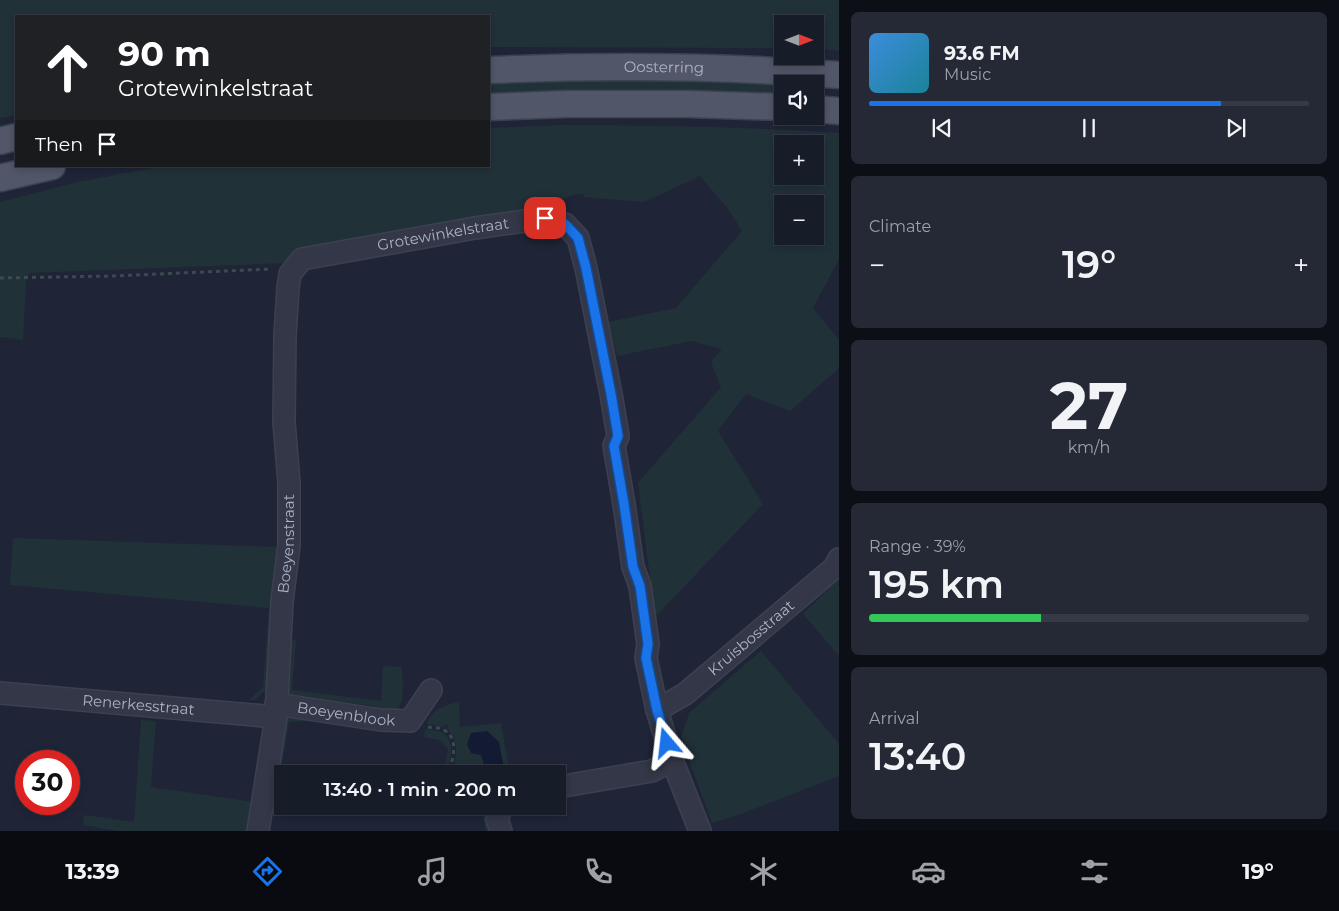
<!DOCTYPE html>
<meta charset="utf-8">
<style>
:root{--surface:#171c29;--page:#242935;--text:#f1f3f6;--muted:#9ea1a8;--line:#363a46;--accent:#1a73e8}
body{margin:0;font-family:Montserrat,sans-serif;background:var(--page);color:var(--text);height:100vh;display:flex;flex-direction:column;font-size:19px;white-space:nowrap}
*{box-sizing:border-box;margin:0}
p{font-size:16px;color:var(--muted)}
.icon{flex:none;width:28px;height:28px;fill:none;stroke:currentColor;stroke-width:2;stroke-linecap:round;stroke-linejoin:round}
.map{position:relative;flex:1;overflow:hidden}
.details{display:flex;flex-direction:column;gap:12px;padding:12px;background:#0d0f17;width:500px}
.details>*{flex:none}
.banner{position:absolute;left:15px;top:15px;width:475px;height:152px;border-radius:0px;box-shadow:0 2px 8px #0003,0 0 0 1px var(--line);background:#202124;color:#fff;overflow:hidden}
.needle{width:32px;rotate:90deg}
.buttons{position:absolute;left:774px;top:15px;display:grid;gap:10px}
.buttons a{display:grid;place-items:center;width:50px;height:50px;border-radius:0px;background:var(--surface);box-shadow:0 2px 8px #0003,0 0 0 1px var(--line);font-size:25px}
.speed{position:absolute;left:15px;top:750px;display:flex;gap:10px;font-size:25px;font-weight:700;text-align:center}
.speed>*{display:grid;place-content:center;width:65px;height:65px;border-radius:50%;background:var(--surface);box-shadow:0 2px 8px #0003,0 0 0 1px var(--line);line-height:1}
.speed .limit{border:8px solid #d22;background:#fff;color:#111}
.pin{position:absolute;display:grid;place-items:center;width:42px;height:42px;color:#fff;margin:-21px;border-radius:10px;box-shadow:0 2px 8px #0006}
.me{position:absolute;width:55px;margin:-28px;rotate:343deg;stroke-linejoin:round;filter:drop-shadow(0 0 4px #0008)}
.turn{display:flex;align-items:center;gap:18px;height:105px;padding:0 20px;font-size:22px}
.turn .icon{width:65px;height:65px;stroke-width:2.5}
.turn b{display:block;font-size:35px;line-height:42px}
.then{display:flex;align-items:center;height:48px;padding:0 20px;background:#0003;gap:10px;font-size:19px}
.big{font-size:38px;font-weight:600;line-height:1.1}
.details .widget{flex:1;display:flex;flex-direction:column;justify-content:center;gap:8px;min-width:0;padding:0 18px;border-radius:8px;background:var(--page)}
.details .dial{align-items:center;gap:0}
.dial b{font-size:65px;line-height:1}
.song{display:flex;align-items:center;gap:15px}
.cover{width:60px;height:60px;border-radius:8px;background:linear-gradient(135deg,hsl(210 70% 55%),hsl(190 70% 35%))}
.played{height:5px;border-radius:2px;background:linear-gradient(90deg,var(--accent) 80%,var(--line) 80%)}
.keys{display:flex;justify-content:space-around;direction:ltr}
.heat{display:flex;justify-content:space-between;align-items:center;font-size:28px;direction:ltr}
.charge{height:8px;border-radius:4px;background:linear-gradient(90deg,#34c759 39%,var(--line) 0)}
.trip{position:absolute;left:274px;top:765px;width:292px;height:50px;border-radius:0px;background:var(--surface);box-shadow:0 2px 8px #0003,0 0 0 1px var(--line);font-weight:600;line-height:50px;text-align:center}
.tab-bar{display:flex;height:80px;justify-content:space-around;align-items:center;background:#090b10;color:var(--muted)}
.tab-bar .icon{width:35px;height:35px}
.tab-bar .on{color:var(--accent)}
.tab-bar b{font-size:22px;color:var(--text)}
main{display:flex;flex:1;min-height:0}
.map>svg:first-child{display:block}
.green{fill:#213138;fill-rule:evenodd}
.water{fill:#131a34}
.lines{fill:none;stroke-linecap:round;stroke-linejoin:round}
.minor-casing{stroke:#3c4151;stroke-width:24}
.major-casing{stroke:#3c4151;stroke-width:29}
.path{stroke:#3a4a50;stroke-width:3;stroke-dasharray:4 4;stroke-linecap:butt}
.minor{stroke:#333747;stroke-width:21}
.major{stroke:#515668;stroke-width:26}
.route-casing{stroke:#114b97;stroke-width:12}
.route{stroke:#1a73e8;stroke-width:9}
.labels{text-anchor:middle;stroke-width:5;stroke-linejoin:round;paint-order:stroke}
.street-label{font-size:15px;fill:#adb1c4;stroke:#191d2c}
</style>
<main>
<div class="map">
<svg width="839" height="831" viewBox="0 0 839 831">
<rect width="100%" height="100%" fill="#1f2537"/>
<!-- green -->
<path class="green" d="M0,0H839V51L815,48V24H782V48L489,47V16H16V115L0,118Z
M590,77L782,84V96L489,95V80Z
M562,125C655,125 747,127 839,133V259L813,308L839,340V368L790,411L746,394L718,431L763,504L655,617L638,483L721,387L711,362L722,349L691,341L617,356L608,322L676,308L742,231L729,210L700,176L644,202L584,197L583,194L572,195L544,208L288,263L29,273L26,283L23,340L0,337V202L78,182L163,166H489V128ZM782,144H815V176H782ZM782,204H815V236H782Z
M13,538L278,547L268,692H263L255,700H249L263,687L269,608L10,585Z
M839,579V656L803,614Z
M289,640H296L292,690L381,701L383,666L402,667C402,680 407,707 392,712C387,713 380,711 375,711V706L343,702L342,707L336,706L337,702L304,696L303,702L293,699L287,691Z
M761,651L839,744V776L741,814L712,823L681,738L689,713Z
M459,702L460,727L501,723L510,774H453C455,758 461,741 447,729L449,725L446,724L444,727L427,724C432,709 445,705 459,702Z
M293,715L399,729L402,733L309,721L289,722L276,802L268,804L284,722L287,717Z
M141,720L156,721L151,787L254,802L250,831H117L83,825L84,815L134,822Z
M425,730C430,730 437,730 441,732C457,739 449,761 447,774H444L448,749L440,740L424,737Z
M439,806H493L490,831H486L481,807L438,813Z"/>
<!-- water -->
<path class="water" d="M487,731L499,742L504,769L501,774H487L481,755L471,753L467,744L471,733Z"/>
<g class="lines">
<!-- minor casing -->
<g class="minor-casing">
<g id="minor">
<path id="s1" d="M0,693L276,717"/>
<path id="s2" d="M276,704L381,720L410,721L431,690"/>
<path id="s3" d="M657,710L685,694L834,568L839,559"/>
<path d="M558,787L652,771L672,760"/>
<path id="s4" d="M258,831L276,717L282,602L289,545V483L284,422L285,336L288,288L290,274L302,259L475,228L545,218L565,224L578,238L586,268L611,394L618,436L614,446L624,504L633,567L640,586L648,644L646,658L657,710L672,760L700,831"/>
<path d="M501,831L497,819L502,806"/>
</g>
</g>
<!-- major casing -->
<g class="major-casing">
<g id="major">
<path id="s5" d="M489,70C605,65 723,66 839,75"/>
<path d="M489,107L566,104H689L782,107"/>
<path d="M815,109L839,111"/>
<path d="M0,141L16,137"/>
<path d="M0,178L52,166"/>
</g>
</g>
<!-- path -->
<path class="path" d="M0,278L113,276L271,269
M428,727C433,728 439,727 444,730C460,739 452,759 449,774"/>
<!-- minor -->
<use href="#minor" class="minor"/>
<!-- major -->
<use href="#major" class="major"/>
</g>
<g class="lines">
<!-- route casing -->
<g class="route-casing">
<path id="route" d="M545,218L565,224L578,238L586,268L611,394L618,436L614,446L624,504L633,567L640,586L648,644L646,658L657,710L667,743"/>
</g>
<!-- route -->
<use href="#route" class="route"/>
</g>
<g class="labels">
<!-- street labels -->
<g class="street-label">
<text dy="5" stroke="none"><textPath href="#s5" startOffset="175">Oosterring</textPath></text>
<text dy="5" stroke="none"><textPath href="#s4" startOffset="722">Grotewinkelstraat</textPath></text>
<text dy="5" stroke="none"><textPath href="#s4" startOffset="289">Boeyenstraat</textPath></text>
<text dy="5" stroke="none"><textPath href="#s3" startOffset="119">Kruisbosstraat</textPath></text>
<text dy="5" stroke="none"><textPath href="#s1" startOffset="139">Renerkesstraat</textPath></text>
<text dy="5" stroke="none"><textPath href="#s2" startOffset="71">Boeyenblook</textPath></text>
</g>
</g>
</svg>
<div class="buttons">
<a><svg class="needle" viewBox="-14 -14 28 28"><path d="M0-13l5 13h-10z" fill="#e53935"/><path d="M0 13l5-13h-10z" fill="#9ea1a8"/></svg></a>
<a><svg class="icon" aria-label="sound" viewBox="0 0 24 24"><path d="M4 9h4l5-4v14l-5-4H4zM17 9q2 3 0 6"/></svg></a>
<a>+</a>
<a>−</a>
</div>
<div class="speed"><div class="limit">30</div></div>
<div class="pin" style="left:545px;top:218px;background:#d93025"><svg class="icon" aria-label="arrive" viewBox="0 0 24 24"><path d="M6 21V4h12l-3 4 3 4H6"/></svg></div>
<svg class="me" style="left:667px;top:743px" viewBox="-20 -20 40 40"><path d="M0-17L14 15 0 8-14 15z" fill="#1a73e8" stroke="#fff" stroke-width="4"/></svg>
<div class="trip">13:40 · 1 min · 200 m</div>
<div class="banner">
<div class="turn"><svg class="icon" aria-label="ahead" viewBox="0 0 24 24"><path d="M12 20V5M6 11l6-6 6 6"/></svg><div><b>90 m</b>Grotewinkelstraat</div></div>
<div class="then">Then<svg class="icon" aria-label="arrive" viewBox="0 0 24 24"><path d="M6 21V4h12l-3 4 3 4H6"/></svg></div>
</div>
</div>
<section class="details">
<div class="widget">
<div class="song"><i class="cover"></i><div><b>93.6 FM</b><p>Music</p></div></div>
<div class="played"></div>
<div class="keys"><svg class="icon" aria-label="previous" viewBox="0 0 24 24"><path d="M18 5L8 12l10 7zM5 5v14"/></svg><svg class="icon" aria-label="pause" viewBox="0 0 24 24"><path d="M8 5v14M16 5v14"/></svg><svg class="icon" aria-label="next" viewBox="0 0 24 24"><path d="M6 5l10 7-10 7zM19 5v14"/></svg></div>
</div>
<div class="widget"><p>Climate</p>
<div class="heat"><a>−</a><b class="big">19°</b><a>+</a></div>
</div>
<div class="widget dial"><b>27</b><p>km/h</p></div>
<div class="widget"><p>Range · 39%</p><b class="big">195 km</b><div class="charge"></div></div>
<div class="widget"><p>Arrival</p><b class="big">13:40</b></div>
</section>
</main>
<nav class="tab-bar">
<b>13:39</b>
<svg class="icon on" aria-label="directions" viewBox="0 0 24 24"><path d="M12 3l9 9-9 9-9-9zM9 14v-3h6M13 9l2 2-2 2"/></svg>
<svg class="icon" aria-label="music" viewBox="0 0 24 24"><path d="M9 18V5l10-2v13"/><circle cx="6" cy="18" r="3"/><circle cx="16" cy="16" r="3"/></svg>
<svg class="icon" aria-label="phone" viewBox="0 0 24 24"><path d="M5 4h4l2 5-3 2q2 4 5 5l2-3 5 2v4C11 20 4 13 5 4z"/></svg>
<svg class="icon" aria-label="climate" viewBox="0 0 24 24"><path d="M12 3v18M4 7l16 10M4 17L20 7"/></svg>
<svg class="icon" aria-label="car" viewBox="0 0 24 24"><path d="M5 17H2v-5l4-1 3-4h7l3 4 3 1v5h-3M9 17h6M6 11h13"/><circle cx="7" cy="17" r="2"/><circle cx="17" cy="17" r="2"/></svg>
<svg class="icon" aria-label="filters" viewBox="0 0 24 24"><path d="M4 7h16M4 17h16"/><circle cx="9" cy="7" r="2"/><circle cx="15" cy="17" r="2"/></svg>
<b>19°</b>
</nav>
